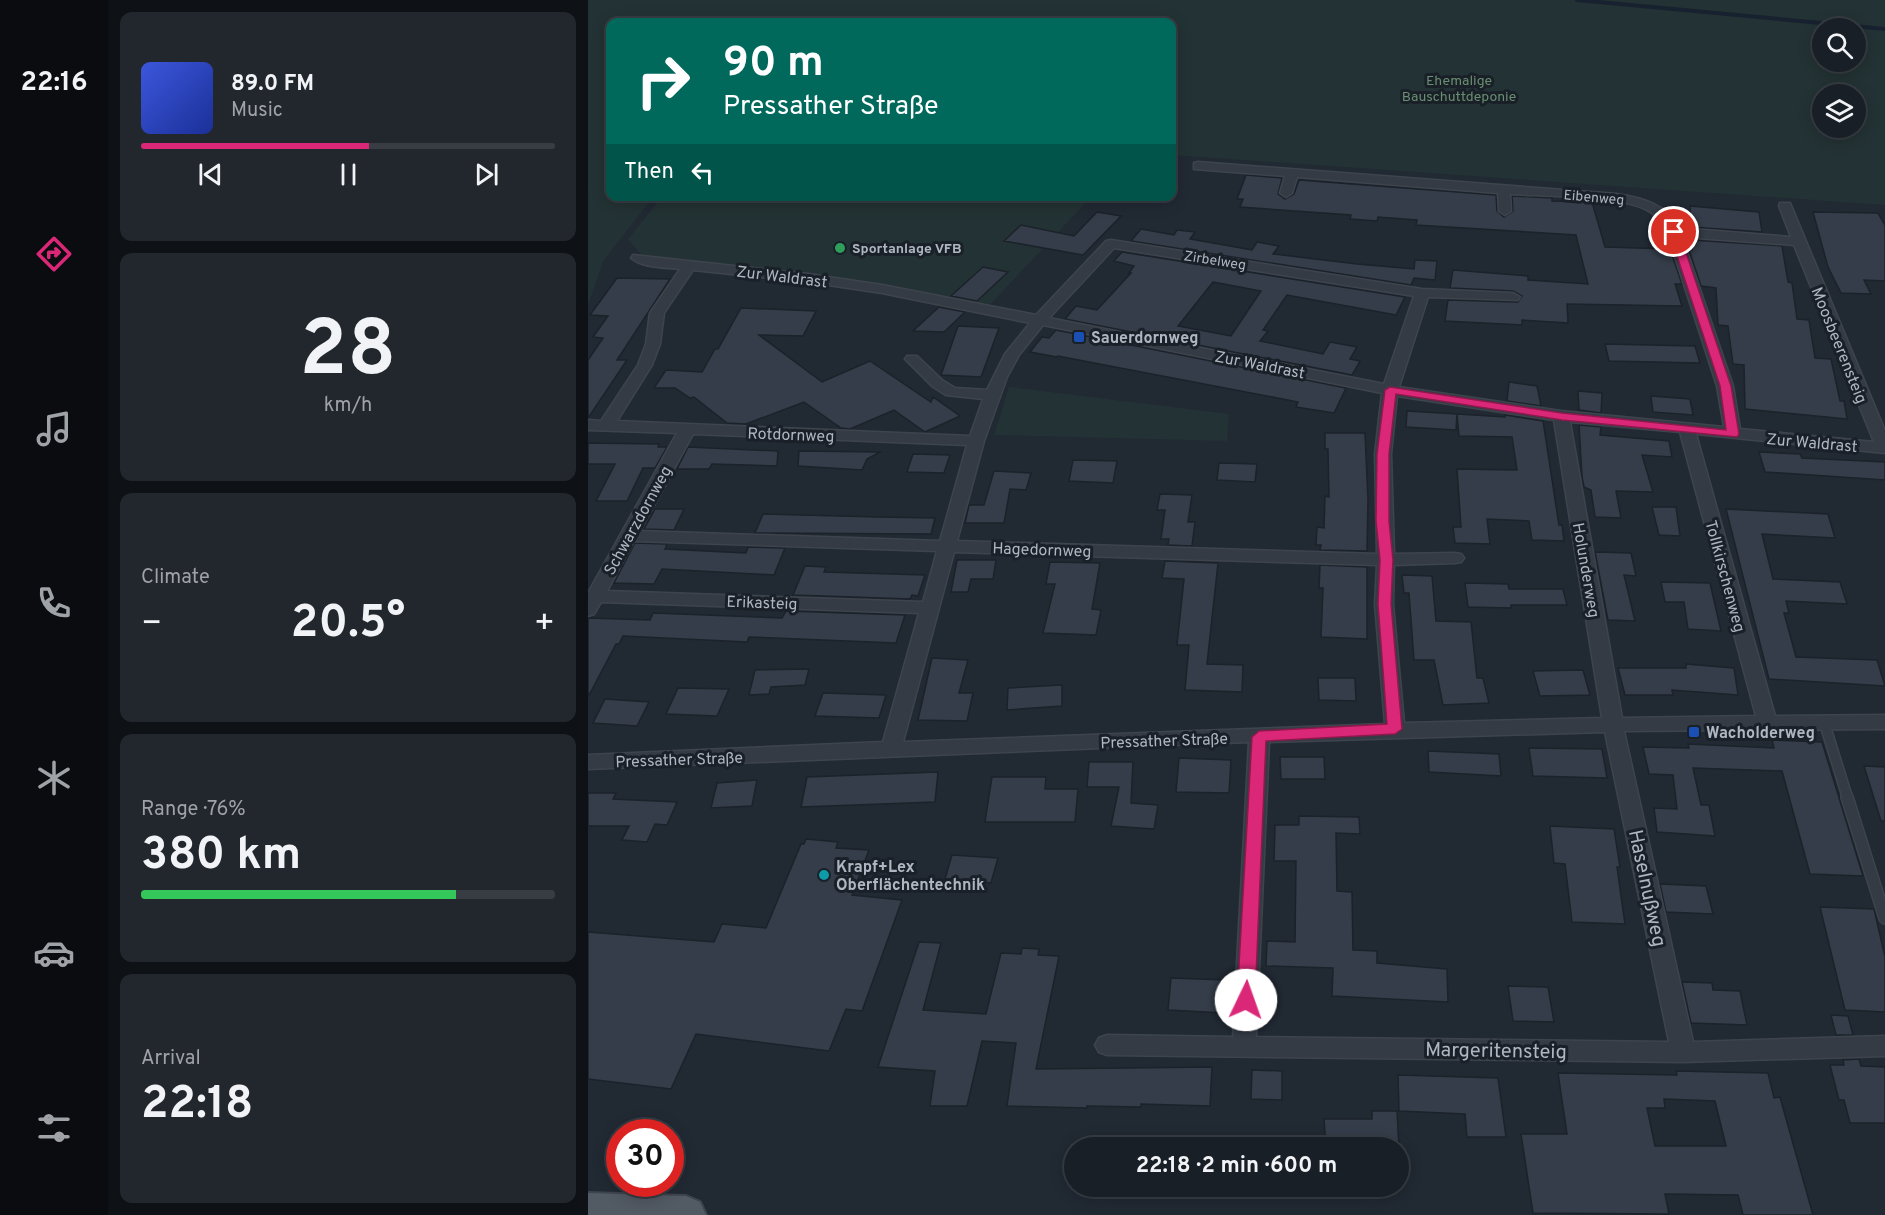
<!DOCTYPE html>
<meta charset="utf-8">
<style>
:root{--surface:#191f26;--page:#22272e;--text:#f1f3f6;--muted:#9fa2a7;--line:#373d43;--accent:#db2777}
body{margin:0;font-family:Overpass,sans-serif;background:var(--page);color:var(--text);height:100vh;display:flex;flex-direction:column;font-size:22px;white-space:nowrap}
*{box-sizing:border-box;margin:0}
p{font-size:20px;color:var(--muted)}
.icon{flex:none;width:33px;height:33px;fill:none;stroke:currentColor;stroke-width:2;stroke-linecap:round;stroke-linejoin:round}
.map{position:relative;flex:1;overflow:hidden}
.drawer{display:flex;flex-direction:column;gap:12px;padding:12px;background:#0e1115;width:480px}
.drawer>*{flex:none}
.banner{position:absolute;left:18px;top:18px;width:570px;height:183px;border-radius:12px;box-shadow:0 3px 15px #0003,0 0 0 2px var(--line);background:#00695c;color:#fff;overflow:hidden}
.fabs{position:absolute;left:1224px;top:18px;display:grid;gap:12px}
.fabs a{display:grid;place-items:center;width:54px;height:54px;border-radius:50%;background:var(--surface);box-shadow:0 3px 15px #0003,0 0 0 2px var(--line);font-size:30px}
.speed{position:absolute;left:18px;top:1119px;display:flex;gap:12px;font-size:30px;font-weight:700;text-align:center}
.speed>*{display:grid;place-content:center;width:78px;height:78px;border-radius:50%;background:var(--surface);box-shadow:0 3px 15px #0003,0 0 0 2px var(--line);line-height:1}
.speed .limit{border:9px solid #d22;background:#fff;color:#111}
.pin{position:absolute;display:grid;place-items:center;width:51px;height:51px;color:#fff;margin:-26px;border:3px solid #fff;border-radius:50%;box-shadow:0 2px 6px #0007}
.me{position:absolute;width:66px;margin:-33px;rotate:3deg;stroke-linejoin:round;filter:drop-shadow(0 0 4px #0008)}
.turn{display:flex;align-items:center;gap:21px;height:126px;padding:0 18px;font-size:27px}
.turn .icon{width:78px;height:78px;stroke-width:2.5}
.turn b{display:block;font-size:42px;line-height:51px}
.then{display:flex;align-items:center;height:57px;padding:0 18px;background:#0003;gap:12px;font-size:22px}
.big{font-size:45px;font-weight:700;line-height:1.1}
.drawer .card{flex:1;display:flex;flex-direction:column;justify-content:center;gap:9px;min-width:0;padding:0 21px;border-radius:12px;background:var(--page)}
.drawer .dial{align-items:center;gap:0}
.dial b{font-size:78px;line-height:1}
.song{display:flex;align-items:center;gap:18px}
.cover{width:72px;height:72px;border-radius:9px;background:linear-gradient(135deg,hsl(230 70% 55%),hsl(230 70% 35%))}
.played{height:6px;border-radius:3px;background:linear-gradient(90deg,var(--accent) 55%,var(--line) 55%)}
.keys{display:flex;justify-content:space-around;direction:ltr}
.heat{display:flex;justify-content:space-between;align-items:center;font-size:33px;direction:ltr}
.charge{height:9px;border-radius:4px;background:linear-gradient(90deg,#34c759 76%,var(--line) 0)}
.trip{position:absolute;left:476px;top:1137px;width:345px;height:60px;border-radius:30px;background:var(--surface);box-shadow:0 3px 15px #0003,0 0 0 2px var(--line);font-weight:700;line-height:60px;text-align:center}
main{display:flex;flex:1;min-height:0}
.dock{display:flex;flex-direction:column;width:108px;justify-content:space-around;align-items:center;background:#0a0c0f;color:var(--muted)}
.dock .icon{width:42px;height:42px}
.dock .on{color:var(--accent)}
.dock b{font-size:27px;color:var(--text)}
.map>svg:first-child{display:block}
.green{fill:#233234;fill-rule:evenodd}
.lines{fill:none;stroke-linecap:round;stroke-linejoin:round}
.stream{stroke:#17212f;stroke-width:4}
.building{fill:#343d49;stroke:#1c222a;stroke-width:1.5;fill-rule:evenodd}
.lane-far1-casing{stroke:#3e444d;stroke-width:12}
.lane-casing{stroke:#3e444d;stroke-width:14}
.street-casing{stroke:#3e444d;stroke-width:3}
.primary-casing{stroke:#3e444d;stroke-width:4}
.lane-far1{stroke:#343b44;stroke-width:9}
.lane{stroke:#343b44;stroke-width:11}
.street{fill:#343b44;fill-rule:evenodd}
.primary{fill:#525a64;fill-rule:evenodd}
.route{fill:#db2777;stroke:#8e194d;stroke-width:1.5}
.leisure-dot{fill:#2e9e5b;stroke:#1a2028;stroke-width:2}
.transit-dot{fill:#1a4fb4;stroke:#1a2028;stroke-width:2}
.culture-dot{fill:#0f9aa8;stroke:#1a2028;stroke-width:2}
.labels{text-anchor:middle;stroke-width:6;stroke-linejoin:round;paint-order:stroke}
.far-park-label{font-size:14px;fill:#698e71;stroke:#1a2028}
.far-street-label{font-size:14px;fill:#aeb6c1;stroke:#1a2028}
.far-poi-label{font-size:14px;font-weight:bold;fill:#aeb6c1;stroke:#1a2028;text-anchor:start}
.street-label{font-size:16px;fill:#aeb6c1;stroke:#1a2028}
.poi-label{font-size:16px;font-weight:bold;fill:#aeb6c1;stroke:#1a2028;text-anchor:start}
.near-street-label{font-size:20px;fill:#aeb6c1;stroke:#1a2028}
</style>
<main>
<nav class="dock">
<b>22:16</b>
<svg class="icon on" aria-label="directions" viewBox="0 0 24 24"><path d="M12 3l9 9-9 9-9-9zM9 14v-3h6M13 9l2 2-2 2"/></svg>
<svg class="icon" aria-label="music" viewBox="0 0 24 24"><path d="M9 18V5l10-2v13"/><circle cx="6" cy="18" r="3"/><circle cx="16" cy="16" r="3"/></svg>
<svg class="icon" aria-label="phone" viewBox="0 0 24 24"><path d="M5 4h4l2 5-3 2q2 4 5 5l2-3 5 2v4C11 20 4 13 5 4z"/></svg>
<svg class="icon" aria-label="climate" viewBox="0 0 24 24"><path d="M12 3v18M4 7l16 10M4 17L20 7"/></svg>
<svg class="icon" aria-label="car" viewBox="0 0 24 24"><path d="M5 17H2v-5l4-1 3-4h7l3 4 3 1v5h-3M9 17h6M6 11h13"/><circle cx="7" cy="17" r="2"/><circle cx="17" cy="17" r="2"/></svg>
<svg class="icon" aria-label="filters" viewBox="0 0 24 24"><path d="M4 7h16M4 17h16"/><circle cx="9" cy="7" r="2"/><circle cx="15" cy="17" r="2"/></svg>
</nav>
<section class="drawer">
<div class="card">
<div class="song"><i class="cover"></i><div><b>89.0 FM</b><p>Music</p></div></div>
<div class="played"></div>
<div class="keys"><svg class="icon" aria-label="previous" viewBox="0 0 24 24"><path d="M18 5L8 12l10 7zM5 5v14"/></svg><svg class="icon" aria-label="pause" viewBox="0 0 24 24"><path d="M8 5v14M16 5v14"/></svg><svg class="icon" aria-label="next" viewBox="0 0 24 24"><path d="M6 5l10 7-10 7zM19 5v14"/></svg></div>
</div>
<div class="card dial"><b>28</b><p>km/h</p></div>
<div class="card"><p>Climate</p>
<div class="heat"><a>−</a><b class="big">20.5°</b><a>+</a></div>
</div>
<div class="card"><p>Range · 76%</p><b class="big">380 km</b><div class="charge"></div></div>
<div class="card"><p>Arrival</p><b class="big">22:18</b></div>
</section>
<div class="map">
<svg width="1297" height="1215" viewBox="0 0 1297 1215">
<rect width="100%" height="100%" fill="#212933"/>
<!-- green -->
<path class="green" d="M0,0H1297V205L584,155V22H22V196L65,197L16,260L0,305ZM1234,28H1268V62H1234ZM1234,94H1268V128H1234Z
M74,197H503L400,307L237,276L55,257L40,239Z
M421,387L641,414L639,441L406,435Z"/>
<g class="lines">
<!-- stream -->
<path class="stream" d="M989,0L1297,29"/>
</g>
<!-- building -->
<path class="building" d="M658,175L694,178L690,194L697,199L706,194L711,180L908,195L909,211L916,217L925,211L924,196L964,198V201L1004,202L1017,247L1082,249L1094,284H1087L1094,306L979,304L980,323L934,320V325L857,321L860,300L930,302L934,296L925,291L862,288L865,270L940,276V280L1000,284L988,235L828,225L829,220L790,217L789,221L762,219L763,215L652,207L655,199H649Z
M1102,206L1171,212L1174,232L1103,227Z
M509,212L533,216L495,255L416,241L433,225L486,236Z
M1225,212L1290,213L1297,225V281L1276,280L1283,294L1253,293L1240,267Z
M553,229L586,235L589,230L607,232L602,239L664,250L669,242L691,246L685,254L769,264L826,269L827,260L849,261L847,280L826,278L823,285L543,241Z
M1104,240L1194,246L1200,282L1204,283L1209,319L1221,320L1227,358L1243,359L1252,401H1256L1259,419L1157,409L1156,365L1145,364L1140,326L1130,325L1128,288L1113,286L1101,250H1104Z
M534,252L817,297L808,315L699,295L675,330L680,331L672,341L735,354L742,342L769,347L762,359L772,361L764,375L477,319L488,306L509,310L543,273H541L546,266L526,261ZM625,282L673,291L643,336L590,326Z
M395,267L420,272L389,301L363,296Z
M29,278L82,279L29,360H39L0,418V360L15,338L5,337L20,316L2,315Z
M351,307L377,312L356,332L325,331Z
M153,308L228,311L215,336L171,335L234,382L282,361L343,402L345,397L372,416L337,432L306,410L262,429L253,428L216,402L158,424L139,423L106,397L102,398L87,388H66L78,370L114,372L127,349H130Z
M370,326L411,328L393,377L353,375Z
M468,330L758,388L746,413L708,407L710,402L470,356L469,357L442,352L454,337L461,338Z
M1017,344L1107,346L1112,363L1021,361Z
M921,382L949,386L953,406L919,401Z
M990,391L1014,393L1013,413L991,410Z
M1063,396L1102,399L1105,415L1065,412Z
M819,411L869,414L868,430L818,427Z
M869,414L917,417V415L955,421L971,525H974L976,541L944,540L941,521L899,519L902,544L867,543L865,527H873L869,469L929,470L924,437L871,436Z
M991,425L1013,427L1012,435L1081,441L1084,457L1054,455L1065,492L1028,491L1033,518L1007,517L1003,490L996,487L994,477Z
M737,433H777L780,499L779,551L732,550L733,545H728L729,527L736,528L737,496L741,497L740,449H737Z
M0,443L71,444L70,447H79L67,468H55L39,501H8L27,464H0Z
M100,447L190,451L189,466L124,464L121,469H89Z
M211,451L292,452L279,459L274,470L210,466Z
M1171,452L1212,454L1214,458L1297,462V480L1177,472Z
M325,454L362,455L356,473L319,472Z
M485,460L529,461L525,483L481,481Z
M631,463L669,464L667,482L629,480Z
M406,471L443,473L438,490L422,489L416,523H377L381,505H396Z
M572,494L604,495L600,522H607L604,546L580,545L581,539H573L577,510H569Z
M1064,507H1088L1092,536L1071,535Z
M67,509H96L86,530L56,529Z
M1138,509L1240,514L1247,538L1174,534L1185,579L1252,582L1259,604L1198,601L1201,613H1196L1208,657L1289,660L1297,686L1181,679Z
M175,514L290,517L347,518L343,534L167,533Z
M47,543L79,544L77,549L158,553L160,547L197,548L186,575L74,569L66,584L26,583Z
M1007,552L1043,553L1048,576L1036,575L1047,621L1020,620Z
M369,560H408L405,579H383L380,592H363Z
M577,561L630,563L619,664L655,665L654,692L597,690L601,645H589L596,579L574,578Z
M462,562L512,563L504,609L513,610L508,635L455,633L467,584H458Z
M732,565L779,567V639L733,637L735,588H731Z
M217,566L238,567L236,572L337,575L330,596L324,595L322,599L205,595Z
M814,575L844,576L848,621L883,622L889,678H895L901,703L855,705L846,660H826L821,593H816Z
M1073,582L1122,583L1133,631L1100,629L1096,602H1077Z
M877,583L920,584L921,589H975L979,605H923V608L880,607Z
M198,611L317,615L308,643L161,637L159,642L35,636L31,644H28L0,697V618L62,620L65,613L194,618Z
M344,658L380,660L371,693H385L379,721L330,720Z
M1098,664L1146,668L1150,695L1084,690L1085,695H1037L1030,668H1098Z
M221,669L217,685L183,687L181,694L161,695L167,670Z
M995,670L1002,695L952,696L945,671Z
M730,678H767L768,701L731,700Z
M474,685V706L419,710L420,688Z
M90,688L141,689L129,716L78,714Z
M235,693L298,695L291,718L227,716Z
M17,699L61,702L49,726L5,723Z
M1184,740L1234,742L1275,876L1222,874L1194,771L1105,768L1113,805H1121L1127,836L1069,832L1066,808L1089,809L1085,775L1061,774L1055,747L1101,748L1100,744L1186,748Z
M941,748L1014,749L1019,778L945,776Z
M840,751L911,754L913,776L841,772Z
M692,757H736L737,779H693Z
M591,758L643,760L641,793L588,792Z
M501,762H545L543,803L570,805L566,829L523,826L531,787H499Z
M1276,766L1297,767V821H1293Z
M350,772L347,802L213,807L219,777Z
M404,777H458L457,789H490L487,822H397Z
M169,780L164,806L123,808L129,783Z
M0,793H28L25,799L89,802L79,825L67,824L59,842L34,840L41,826H0Z
M711,816L771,817L772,834L748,833L749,891L764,892L765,950L789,951V963L859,969L860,1002L744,996L745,968L678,966L679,941L707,942L708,861H686L687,825H711Z
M962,826L1026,829L1032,867H1029L1037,924L984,922L977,864L966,863Z
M218,839L250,842L248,848L281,850L264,895L314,900L274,1011L258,1009L241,1051L108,1034L83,1089L0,1079V932L126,942L134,924L178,928L213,844H216Z
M364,855L410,858L403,883L357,879Z
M1072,884L1118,886L1125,914L1078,912Z
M1232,907L1286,909L1297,957V1012L1257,1010Z
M331,942L353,943L335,1010L398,1014L413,953L433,954L434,948L451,949L450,955L471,956L448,1069L624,1067L622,1106L553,1104V1107L499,1106V1108L419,1106L428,1043L394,1041L379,1106H342L347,1071L290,1067Z
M583,978L638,980L636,1013L580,1010Z
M1094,982L1124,983L1125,990L1152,991L1159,1025L1103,1023Z
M920,986L960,987L966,1022L925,1021Z
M1243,1015L1260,1016L1265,1035H1248Z
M1271,1059L1273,1066L1297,1067V1123H1262L1256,1100H1251L1242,1065H1256L1255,1060Z
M664,1070L694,1071V1100L663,1099Z
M1088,1071L1180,1073L1186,1098L1192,1097L1225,1215H1155L1150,1195L1077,1194L1081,1214L945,1213L933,1134H979L970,1073L1089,1075ZM1076,1099L1127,1101L1138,1146H1067L1059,1108H1077Z
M810,1075L910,1078L918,1137H879L877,1114L811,1111Z
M784,1111H809L811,1148H738L736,1119H784Z"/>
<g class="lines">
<!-- lane-far1 casing -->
<g class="lane-far1-casing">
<path id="lane-far1" d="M1236,722L1260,799"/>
</g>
<!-- lane casing -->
<g class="lane-casing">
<path id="lane" d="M1259,797L1297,918"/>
</g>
<!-- street casing -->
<g class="street-casing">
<path id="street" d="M610,162L1029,194C1055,198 1078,204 1091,228L1203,237L1191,206L1192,203H1202L1297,431V453L1108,434L1187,716L1297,715V729L1036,731L1105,1042L1297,1036V1056L1095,1062L519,1055L511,1052L507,1045L511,1038L519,1035L645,1037L661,742L0,769V755L295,742L331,613L13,602L6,614L0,616V593L89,433L0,430V420L13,421L50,365L58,344L62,313L92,269C77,267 54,268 43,258L45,255L220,274L294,285L448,315L518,241L523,240L834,289L925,293L932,297L930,300L840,297L811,387L973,411L1136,427L1129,386L1079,232C1074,222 1068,214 1057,209C1029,196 956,196 922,194L923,211L917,215L911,211L910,193L709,177L704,193L698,197L692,193L697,176L606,169V163ZM1094,237L1206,245L1286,442L1152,429L1145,386ZM526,248L826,296L796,384L461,318ZM105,270L220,282L294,293L442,323L417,354L399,390L367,388L354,380L329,356H319L317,359L344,386L358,395L395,399L382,436L29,421L64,365L72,344L76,313ZM455,325L794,393L787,454L789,554L369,541L396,441L419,377L431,355ZM809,396L966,420L1014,718L816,723L805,604L806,565L867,563L873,562L876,558L873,554L867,553L806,554L803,454ZM982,422L1092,432L1168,716L1034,718ZM105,434L379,445L352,541L52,531ZM46,541L349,551L335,602L19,591ZM366,552L789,565L787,604L797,724L315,742ZM1017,732L1081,1042L668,1037L681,742Z"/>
</g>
<!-- primary casing -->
<g class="primary-casing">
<path id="primary" d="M0,1193L98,1196L112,1202L118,1215H0Z"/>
</g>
<!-- lane-far1 -->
<use href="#lane-far1" class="lane-far1"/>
<!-- lane -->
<use href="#lane" class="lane"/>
<!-- street -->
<use href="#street" class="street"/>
<!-- primary -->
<use href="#primary" class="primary"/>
</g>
<!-- route -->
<path class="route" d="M1083,229L1091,232L1143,386L1151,434L1149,437L974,420L808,394L801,454V521L805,560L803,604L814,729L807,734L678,741L667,1000L664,1005L658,1007L652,1005L649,1000L664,737L671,731L799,724L790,604L792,560L788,521L789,454L797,390L802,387L974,413L1138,430L1132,386L1081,232Z"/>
<!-- markers -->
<circle class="leisure-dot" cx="252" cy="248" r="6"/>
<g class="transit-dot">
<rect x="485" y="331" width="12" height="12" rx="3"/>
<rect x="1100" y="726" width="12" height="12" rx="3"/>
</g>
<circle class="culture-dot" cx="236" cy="875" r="6"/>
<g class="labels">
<!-- far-park labels -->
<g class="far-park-label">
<text x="871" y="85">Ehemalige<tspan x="871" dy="16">Bauschuttdeponie</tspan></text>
</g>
<!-- far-street labels -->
<g class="far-street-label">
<text transform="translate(1006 197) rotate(5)" y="5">Eibenweg</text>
<text transform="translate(627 260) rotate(9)" y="5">Zirbelweg</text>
</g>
<!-- far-poi labels -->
<g class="far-poi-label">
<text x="264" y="253">Sportanlage VFB</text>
</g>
<!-- street labels -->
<g class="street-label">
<text transform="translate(194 276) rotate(7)" y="6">Zur Waldrast</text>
<text transform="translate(1252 345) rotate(68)" y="6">Moosbeerensteig</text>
<text transform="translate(672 364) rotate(11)" y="6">Zur Waldrast</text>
<text transform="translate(203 434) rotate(2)" y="6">Rotdornweg</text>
<text transform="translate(1224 442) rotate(5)" y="6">Zur Waldrast</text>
<text transform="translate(49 520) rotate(-61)" y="6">Schwarzdornweg</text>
<text transform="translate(454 549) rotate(2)" y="6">Hagedornweg</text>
<text transform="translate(999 570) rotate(80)" y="6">Holunderweg</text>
<text transform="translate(1138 576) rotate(75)" y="6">Tollkirschenweg</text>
<text transform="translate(174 602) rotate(2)" y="6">Erikasteig</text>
<text transform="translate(576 740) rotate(-2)" y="6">Pressather Straße</text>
<text transform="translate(91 759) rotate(-2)" y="6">Pressather Straße</text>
</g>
<!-- poi labels -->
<g class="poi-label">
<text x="503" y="343">Sauerdornweg</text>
<text x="1118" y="738">Wacholderweg</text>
<text x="248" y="872">Krapf+Lex<tspan x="248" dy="18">Oberflächentechnik</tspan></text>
</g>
<!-- near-street labels -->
<g class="near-street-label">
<text transform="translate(1060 888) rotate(78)" y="7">Haselnußweg</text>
<text transform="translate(908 1050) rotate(1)" y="7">Margeritensteig</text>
</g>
</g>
</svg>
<div class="fabs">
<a><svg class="icon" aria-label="search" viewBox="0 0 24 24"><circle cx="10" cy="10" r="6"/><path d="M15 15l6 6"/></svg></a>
<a><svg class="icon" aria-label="layers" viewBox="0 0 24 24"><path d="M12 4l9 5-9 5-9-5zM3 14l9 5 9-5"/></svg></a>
</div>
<div class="speed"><div class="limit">30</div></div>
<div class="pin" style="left:1086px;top:232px;background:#d93025"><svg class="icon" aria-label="arrive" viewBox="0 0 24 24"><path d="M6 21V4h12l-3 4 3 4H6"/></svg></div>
<svg class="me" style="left:658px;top:1000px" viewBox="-20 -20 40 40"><circle r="19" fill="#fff"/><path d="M0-13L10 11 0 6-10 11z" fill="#db2777"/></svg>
<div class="trip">22:18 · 2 min · 600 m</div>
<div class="banner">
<div class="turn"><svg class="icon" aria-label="right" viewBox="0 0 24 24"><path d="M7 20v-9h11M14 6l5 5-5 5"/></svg><div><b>90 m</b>Pressather Straße</div></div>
<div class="then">Then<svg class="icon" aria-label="left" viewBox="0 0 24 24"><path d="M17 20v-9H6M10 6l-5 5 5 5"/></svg></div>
</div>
</div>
</main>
